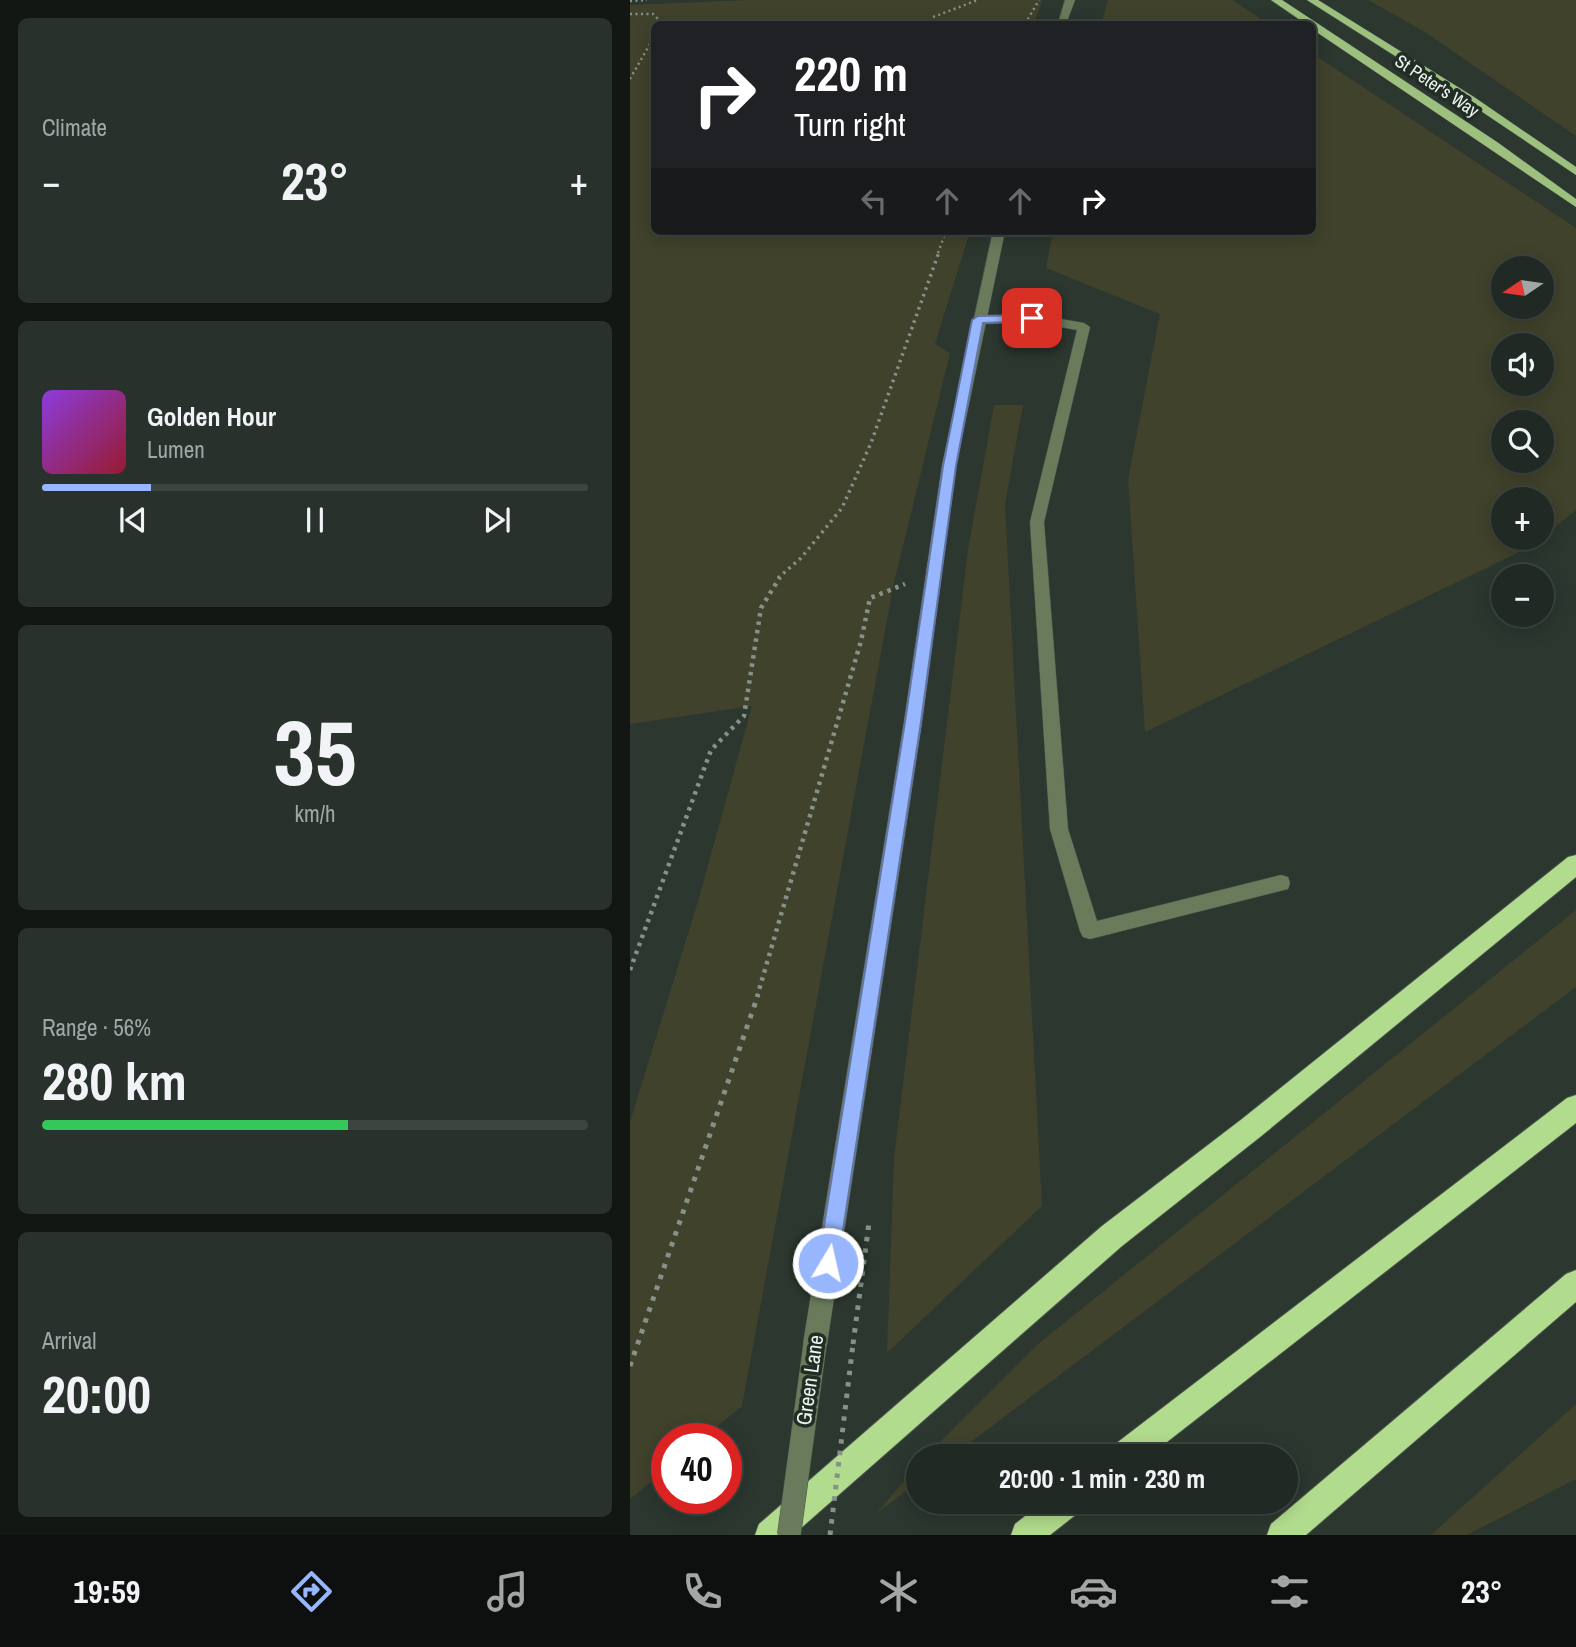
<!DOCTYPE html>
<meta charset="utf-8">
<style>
:root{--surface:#202923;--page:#28312b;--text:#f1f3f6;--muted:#a2a6a6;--line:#3d4541;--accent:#97b6fd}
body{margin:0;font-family:"Archivo Narrow",sans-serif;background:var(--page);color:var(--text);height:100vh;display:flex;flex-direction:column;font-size:26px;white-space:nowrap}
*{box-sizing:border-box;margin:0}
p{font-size:23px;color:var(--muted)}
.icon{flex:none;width:38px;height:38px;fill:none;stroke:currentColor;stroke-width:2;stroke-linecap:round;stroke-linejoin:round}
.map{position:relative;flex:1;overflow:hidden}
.side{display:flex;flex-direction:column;gap:18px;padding:18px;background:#121713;width:630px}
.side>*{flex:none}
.banner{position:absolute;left:21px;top:21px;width:665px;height:214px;border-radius:10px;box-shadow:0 4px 18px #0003,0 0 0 2px var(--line);background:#202124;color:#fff;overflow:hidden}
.needle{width:46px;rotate:257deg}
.controls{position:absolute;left:861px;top:256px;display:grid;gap:14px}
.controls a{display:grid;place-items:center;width:63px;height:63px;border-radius:50%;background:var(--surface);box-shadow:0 4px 18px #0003,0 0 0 2px var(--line);font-size:35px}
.speed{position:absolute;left:21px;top:1423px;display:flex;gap:14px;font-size:35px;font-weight:700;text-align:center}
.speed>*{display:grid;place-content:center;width:91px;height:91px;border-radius:50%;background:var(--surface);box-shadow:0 4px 18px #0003,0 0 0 2px var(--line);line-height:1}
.speed .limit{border:10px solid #d22;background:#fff;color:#111}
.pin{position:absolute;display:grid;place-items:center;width:60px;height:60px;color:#fff;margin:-30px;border-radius:14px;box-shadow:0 4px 10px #0006}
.me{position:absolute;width:77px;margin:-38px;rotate:9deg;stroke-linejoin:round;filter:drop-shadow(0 0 5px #0008)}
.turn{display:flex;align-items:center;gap:24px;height:147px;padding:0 28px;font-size:32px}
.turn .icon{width:91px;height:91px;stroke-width:2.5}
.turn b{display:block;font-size:49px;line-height:60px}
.lanes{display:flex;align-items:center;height:66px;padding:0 28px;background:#0003;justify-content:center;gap:35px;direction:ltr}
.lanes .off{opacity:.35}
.big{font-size:52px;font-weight:800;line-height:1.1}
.side .widget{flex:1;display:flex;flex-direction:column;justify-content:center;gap:10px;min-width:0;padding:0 24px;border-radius:10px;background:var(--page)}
.side .dial{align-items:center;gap:0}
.dial b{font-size:91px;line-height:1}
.song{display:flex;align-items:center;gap:21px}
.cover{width:84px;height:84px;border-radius:10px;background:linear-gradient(135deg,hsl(270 70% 55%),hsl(350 70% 35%))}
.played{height:7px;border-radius:4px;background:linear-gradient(90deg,var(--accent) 20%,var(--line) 20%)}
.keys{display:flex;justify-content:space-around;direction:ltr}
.heat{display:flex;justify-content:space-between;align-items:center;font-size:38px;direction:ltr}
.charge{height:10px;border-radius:5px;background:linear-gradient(90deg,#34c759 56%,var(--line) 0)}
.trip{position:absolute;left:276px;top:1444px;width:392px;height:70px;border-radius:35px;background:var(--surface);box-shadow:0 4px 18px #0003,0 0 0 2px var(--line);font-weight:800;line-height:70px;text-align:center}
.tab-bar{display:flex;height:112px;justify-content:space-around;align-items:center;background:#0d100e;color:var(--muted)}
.tab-bar .icon{width:49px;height:49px}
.tab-bar .active{color:var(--accent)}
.tab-bar b{font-size:32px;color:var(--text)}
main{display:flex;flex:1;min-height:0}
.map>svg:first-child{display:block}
.green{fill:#41422b;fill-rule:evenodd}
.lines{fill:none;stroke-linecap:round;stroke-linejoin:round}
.service-casing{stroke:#4a554e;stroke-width:1}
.tertiary-casing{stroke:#4a554e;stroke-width:1}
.primary-casing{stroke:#4a554e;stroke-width:1}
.motorway-casing{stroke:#4a554e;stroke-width:2}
.path-far3{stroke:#87918a;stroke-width:2.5;stroke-dasharray:2 3.5;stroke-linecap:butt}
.path-far2{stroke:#87918a;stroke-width:3.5;stroke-dasharray:2.5 4.5;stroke-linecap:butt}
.path-far1{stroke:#87918a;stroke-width:4.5;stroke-dasharray:3.5 5;stroke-linecap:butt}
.path{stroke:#87918a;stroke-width:5;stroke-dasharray:4.5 7;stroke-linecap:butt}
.service{fill:#6a7b5b;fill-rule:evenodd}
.tertiary{fill:#6a7b5b;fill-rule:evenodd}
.primary{fill:#9ec07f;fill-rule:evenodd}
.motorway{fill:#b2dc8d;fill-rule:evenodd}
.tertiary-bridge-casing{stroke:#4a554e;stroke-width:24;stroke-linecap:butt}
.path-bridge{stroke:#87918a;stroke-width:5;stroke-dasharray:4.5 7;stroke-linecap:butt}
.tertiary-bridge{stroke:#6a7b5b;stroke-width:23}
.route{fill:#97b6fd;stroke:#6276a4;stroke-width:2}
.labels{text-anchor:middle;stroke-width:7;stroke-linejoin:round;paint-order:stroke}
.far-street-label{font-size:18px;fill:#edf5ef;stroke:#212d25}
.street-label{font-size:21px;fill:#edf5ef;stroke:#212d25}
</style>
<main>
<section class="side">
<div class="widget"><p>Climate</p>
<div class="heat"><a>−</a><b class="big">23°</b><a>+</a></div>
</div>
<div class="widget">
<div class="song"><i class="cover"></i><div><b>Golden Hour</b><p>Lumen</p></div></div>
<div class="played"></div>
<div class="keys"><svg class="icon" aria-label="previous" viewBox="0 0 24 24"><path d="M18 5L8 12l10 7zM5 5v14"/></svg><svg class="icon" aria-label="pause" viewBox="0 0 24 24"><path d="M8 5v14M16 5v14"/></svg><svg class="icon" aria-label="next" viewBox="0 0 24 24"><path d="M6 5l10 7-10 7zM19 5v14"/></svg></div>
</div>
<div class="widget dial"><b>35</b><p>km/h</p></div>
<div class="widget"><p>Range · 56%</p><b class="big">280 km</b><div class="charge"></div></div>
<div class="widget"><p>Arrival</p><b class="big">20:00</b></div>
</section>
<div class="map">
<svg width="946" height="1535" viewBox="0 0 946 1535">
<rect width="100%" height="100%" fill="#2b372f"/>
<!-- green -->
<path class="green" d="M120,0H412L404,24H24V231H340L305,344L320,353L263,587L112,1406L73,1438H37V1469L0,1499V1122L69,898L122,706L0,724V5Z
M478,0H602L639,24H471Z
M738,0H946V136L795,32Z
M683,54L946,228V510L900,547L515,732L498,479L530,314L416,268L423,231H682ZM873,268H912V306H873ZM873,345H912V383H873ZM873,422H912V460H873ZM873,499H912V537H873Z
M364,405H393L375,504L412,1206L257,1353L264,1158L338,550Z
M946,910V987L322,1456H296L407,1345Z
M946,1404V1479L837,1535H801Z
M289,1463V1481L246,1514Z"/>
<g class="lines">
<!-- service casing -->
<g class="service-casing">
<path id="service" d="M402,314L454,323L460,327L414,522L438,829L467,921L651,875L658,877L660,883L658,889L460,939L453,937L450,931L420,829L400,522L447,330L402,322L348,324L342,320L348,316Z"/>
</g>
<!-- tertiary casing -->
<g class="tertiary-casing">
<path id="tertiary" d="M435,0H445L436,24H428Z
M363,231H375L326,466L292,722L197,1344L193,1352L185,1356L177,1352L173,1344L274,722L312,466Z"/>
</g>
<!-- primary casing -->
<g class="primary-casing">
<path id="primary" d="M641,0H652L867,142L946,199V207L682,29V24H676Z
M677,0H688L844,97L946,167V175L836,101Z"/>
</g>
<!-- motorway casing -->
<g class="motorway-casing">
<path id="motorway" d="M946,855V877L630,1137L492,1246L163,1535H125L129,1524L472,1226L612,1119L938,857Z
M946,1095V1123L519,1456H480L484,1445L937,1098Z
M946,1270V1302L676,1535H637L641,1524L936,1274Z
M413,1502H452L448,1513L420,1535H381L385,1524Z"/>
</g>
<!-- path-far3 -->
<path class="path-far3" d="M0,1L17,0
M0,14H23L29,20L28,24
M303,17L348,0
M395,24L409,0
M0,79L24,37
M308,253L316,231"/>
<!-- path-far2 -->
<path class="path-far2" d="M148,578L171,558L212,508L241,443L309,252"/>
<!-- path-far1 -->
<path class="path-far1" d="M0,970L81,750L114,716L131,608L150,577
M127,997L231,641L240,598L275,584"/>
<!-- path -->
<path class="path" d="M223,1344L239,1223
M0,1366L128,995"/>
<!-- service -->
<use href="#service" class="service"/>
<!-- tertiary -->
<use href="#tertiary" class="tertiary"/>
<!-- primary -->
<use href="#primary" class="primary"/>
<!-- motorway -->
<use href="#motorway" class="motorway"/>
<!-- tertiary-bridge casing -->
<g class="tertiary-bridge-casing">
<path id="tertiary-bridge" d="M159,1535L185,1344"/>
</g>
<!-- path-bridge -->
<path class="path-bridge" d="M200,1535L223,1344"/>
<!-- tertiary-bridge -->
<use href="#tertiary-bridge" class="tertiary-bridge"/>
</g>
<!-- route -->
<path class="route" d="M402,315L408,318L406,321L353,323L326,466L291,722L208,1263L205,1270L198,1273L191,1270L188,1263L275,722L313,466L342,320L348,316Z"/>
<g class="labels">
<!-- far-street labels -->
<g class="far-street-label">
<text transform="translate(807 86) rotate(34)" y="6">St Peter's Way</text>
</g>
<!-- street labels -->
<g class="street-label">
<text transform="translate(180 1380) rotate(-82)" y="7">Green Lane</text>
</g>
</g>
</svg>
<div class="controls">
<a><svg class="needle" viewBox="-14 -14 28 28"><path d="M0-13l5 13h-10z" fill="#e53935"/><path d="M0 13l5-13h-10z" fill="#a2a6a6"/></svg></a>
<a><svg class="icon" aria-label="sound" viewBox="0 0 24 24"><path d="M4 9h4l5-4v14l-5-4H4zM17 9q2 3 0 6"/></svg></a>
<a><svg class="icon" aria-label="search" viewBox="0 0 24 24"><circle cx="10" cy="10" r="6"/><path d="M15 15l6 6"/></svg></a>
<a>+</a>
<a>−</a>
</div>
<div class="speed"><div class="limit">40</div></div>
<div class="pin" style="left:402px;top:318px;background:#d93025"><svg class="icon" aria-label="arrive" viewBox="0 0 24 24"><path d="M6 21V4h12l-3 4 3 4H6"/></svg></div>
<svg class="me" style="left:198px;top:1263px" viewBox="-20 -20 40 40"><circle r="17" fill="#97b6fd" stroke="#fff" stroke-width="3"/><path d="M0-11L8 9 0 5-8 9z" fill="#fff"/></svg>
<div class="trip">20:00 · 1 min · 230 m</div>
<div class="banner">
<div class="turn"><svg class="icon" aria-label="right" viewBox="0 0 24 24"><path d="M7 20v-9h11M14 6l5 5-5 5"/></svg><div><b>220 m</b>Turn right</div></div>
<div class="lanes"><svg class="icon off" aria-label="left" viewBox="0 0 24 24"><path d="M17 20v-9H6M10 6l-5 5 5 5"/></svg><svg class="icon off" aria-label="ahead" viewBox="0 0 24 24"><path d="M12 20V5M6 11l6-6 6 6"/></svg><svg class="icon off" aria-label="ahead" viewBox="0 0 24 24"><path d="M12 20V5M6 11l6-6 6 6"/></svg><svg class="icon" aria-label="right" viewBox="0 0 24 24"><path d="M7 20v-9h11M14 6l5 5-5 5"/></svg></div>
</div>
</div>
</main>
<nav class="tab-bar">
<b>19:59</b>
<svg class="icon active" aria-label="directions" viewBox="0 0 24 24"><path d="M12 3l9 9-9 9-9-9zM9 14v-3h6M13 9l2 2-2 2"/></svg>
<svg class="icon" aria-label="music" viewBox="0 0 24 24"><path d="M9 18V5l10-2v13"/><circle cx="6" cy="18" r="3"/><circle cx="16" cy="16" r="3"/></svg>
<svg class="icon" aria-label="phone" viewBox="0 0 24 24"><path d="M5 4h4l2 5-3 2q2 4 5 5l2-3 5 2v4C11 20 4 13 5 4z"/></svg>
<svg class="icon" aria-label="climate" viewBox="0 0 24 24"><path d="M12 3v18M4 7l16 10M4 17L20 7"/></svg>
<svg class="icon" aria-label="car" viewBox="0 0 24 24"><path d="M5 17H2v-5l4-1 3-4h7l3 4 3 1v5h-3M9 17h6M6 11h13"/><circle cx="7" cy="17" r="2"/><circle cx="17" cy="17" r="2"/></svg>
<svg class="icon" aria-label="filters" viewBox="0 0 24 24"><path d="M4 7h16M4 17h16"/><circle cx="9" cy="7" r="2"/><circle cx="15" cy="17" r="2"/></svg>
<b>23°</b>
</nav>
